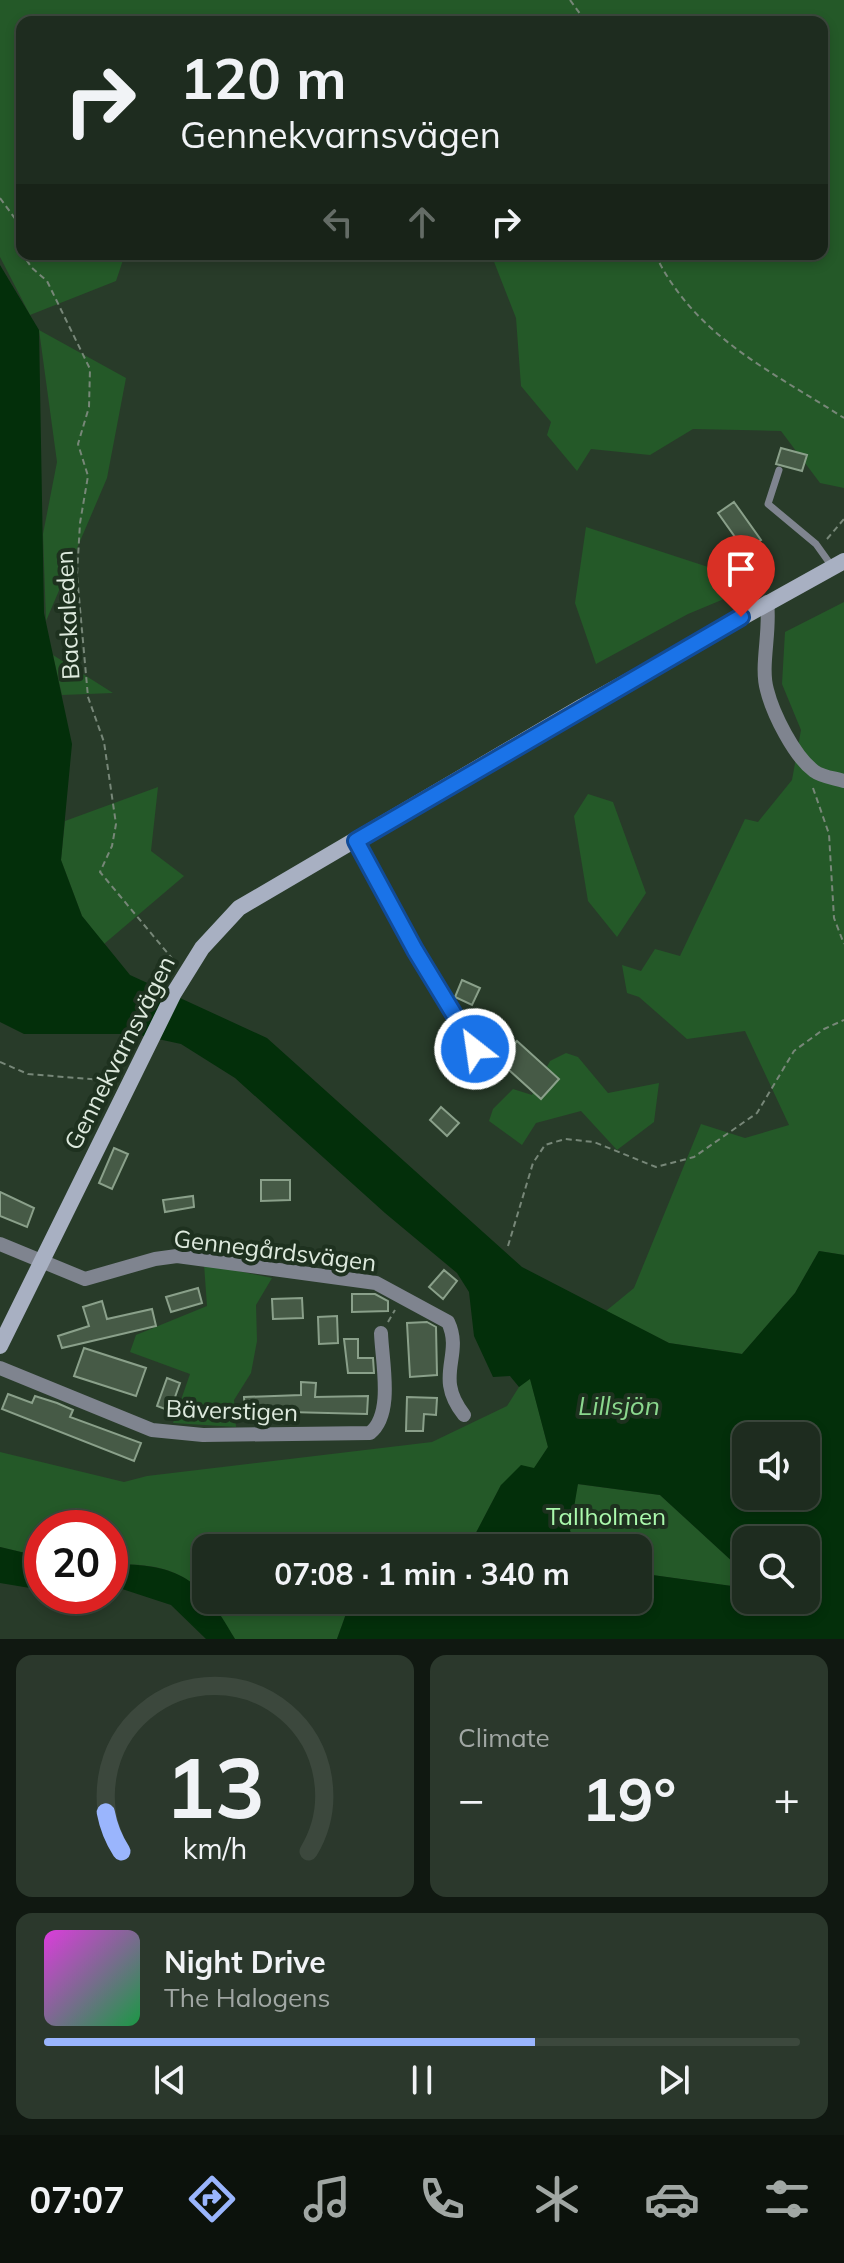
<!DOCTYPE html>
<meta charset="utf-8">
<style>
:root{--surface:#1e2c1f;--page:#2b382c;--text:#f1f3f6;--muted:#a1a7a4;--line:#3c483d;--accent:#9ab5fd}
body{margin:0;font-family:Mulish,sans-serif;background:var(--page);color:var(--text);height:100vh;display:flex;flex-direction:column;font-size:30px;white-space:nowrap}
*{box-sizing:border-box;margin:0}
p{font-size:26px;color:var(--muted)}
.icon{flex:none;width:44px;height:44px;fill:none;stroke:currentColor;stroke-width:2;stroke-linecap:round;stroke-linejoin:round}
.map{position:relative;height:1639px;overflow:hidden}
.drawer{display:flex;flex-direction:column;gap:16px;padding:16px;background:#101811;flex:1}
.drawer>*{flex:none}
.banner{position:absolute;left:16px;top:16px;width:812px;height:244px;border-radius:16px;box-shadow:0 4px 12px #0003,0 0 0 2px var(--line);background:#1e2c1f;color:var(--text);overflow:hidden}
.fabs{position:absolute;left:732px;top:1422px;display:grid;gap:16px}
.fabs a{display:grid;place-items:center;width:88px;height:88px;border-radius:16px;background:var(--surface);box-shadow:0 4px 12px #0003,0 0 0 2px var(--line);font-size:40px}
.speed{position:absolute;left:24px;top:1510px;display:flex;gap:16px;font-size:40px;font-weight:700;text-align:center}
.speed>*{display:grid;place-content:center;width:104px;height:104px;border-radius:50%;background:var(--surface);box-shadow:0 4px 12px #0003,0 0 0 2px var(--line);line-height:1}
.speed .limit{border:12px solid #d22;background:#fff;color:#111}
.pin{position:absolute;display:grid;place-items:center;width:68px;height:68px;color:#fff;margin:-82px -34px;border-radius:50% 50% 50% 0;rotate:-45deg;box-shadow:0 0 8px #0007}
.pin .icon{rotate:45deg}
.me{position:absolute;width:88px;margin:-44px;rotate:330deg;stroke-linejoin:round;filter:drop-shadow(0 0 6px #0008)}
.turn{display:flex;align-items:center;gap:28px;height:168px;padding:0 32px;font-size:36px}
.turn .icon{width:104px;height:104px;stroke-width:2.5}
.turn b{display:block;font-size:56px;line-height:68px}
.lanes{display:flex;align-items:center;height:76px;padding:0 32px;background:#0003;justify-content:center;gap:40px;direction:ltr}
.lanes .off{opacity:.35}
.big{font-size:60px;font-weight:700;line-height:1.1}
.drawer .card{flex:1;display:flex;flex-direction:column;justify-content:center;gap:12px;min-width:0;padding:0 28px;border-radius:16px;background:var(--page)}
.drawer .dial{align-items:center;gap:0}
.dial svg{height:208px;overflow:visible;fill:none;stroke:var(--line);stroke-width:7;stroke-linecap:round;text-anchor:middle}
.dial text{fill:var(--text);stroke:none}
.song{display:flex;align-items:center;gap:24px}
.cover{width:96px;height:96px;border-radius:12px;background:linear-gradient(135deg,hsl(300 70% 55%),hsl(140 70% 35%))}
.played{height:8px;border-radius:4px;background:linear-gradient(90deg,var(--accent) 65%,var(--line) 65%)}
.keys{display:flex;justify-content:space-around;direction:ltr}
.heat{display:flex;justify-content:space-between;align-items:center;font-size:44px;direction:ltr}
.drawer .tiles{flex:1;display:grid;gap:16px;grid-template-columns:1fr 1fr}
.card:last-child{grid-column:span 2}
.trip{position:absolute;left:192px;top:1534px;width:460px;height:80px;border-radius:16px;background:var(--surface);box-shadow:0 4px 12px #0003,0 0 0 2px var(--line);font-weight:700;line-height:80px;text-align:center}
.tab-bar{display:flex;height:128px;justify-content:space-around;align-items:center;background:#0c120c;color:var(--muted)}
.tab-bar .icon{width:56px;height:56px}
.tab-bar .on{color:var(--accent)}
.tab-bar b{font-size:36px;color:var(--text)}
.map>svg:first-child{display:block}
.green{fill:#245928}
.water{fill:#032f0a;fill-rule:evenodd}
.building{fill:#465a46;stroke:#8aa08a;stroke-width:2}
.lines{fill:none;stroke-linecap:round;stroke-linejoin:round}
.path{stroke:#778778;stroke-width:2;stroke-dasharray:6 4;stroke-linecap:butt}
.lane{stroke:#7f848f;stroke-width:7}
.street{stroke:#7f848f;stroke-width:14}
.secondary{stroke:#a8b0c2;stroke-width:16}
.route-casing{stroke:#114b97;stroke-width:20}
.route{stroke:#1a73e8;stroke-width:14}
.labels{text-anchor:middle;stroke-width:8;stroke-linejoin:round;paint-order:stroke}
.street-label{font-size:24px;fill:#deeade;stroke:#1e311f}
.park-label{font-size:24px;fill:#abf9ad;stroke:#1e311f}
.water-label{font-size:26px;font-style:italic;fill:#8bd88e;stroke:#1e311f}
</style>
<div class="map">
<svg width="844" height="1639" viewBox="0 0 844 1639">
<rect width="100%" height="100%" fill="#283b29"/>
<!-- green -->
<path class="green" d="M0,0H844V488L820,483L781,431L693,429L650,455L591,449L577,471L547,435L551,422L521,386L516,318L491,254H822V22H22V254H125L116,281L30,315L0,257Z
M39,330L126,378L107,478L46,621L43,534L57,462Z
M586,527L760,584L688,614L596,664L575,603Z
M844,602V1255L819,1251L795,1293L742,1354L669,1343L606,1311L634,1288L701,1124L745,1138L789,1125L745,1031L687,1039L639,997L627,993L622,965L641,971L655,949L680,956L745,819L758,822L792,780L801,730L782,684L785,632Z
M53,655L113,693L62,695Z
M158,787L151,851L184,876L104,944L82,916L61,860L65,821Z
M588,794L613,802L646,893L617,937L588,901L574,816Z
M566,1053L578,1057L608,1093L659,1083L654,1122L617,1150L581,1111L536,1123L522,1145L489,1121L493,1109L513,1089L532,1095L550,1061Z
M204,1264L272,1278L256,1305L257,1341L251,1373L234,1400L236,1427L173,1423L190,1374L130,1352L136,1335L207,1306Z
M530,1378L548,1447L534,1469L501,1485L468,1548H206V1596C179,1566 149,1564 110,1564V1528H42V1557L0,1547V1452L124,1482L147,1476L432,1442L507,1406L519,1387Z
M577,1484L660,1495L746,1574V1588L638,1573V1548H582L570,1531Z
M209,1600H351L337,1639H235Z"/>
<!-- water -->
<path class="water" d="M0,265L39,330L44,613L72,744L61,860L82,916L130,975L267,1038L522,1267L669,1343L742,1354L795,1293L819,1251L844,1255V1639H337L351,1600H638V1573L746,1588V1600H806V1540H746V1574L660,1495L578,1484L570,1531L582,1548H468L501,1485L521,1465L534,1468L548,1447L530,1379L519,1387L510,1376L493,1377L474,1336L469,1292L457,1273L385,1213L235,1078L181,1044L135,1034H24L0,1022ZM746,1436H806V1496H746Z
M0,1547L42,1557V1590L0,1583Z
M110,1564C181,1564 201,1579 235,1639H206L171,1605L119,1588L110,1590Z"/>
<!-- building -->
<path class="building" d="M781,448L807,455L802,471L776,464Z
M734,502L761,540L745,551L718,513Z
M462,980L480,988L472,1005L455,997Z
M517,1041L559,1079L541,1099L499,1061Z
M441,1107L459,1123L447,1136L430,1120Z
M114,1148L128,1154L112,1189L99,1183Z
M261,1180H290V1200L261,1201Z
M0,1192L34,1208L27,1227L0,1216Z
M193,1196L194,1207L165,1212L163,1200Z
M444,1270L457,1281L443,1299L429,1287Z
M198,1288L202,1303L171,1312L166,1297Z
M352,1294H375L388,1301V1311L352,1312Z
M302,1298L303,1318L273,1319L272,1299Z
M102,1301L107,1319L152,1309L156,1326L62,1348L58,1336L89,1326L83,1307Z
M337,1316L338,1343L319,1344L318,1317Z
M427,1322L436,1327L437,1375L410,1377L407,1323Z
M344,1339H358V1358H373L374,1373H348Z
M84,1348L146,1368L136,1396L74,1376Z
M167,1378L180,1383L170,1411L157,1406Z
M301,1382L316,1383L315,1397L368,1396L367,1414L289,1412V1415L245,1416L244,1397L301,1395Z
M8,1394L32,1403L35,1396L57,1403L73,1410L70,1417L141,1443L134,1461L2,1409Z
M407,1397L437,1398L436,1415L424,1414L423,1431H406Z"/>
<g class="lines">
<!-- path -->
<path class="path" d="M570,0L586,22
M0,198L16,220L17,246L32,268L47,281L90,369L89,407L78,444L88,476L80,523L77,575L88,697L104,742L116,824L112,846L100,872L175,962
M655,254C694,336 771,371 844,418
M827,539L844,519
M813,788L829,834L834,918L844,944
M0,1062L28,1074L114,1081
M508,1246L533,1163L545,1145L565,1139L594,1142L656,1167L694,1157L757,1113L794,1051L824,1029L844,1020
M388,1322L395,1310"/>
<!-- lane -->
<path class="lane" d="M779,470L768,504L816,544L831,565
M356,841L415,950L475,1049"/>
<!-- street -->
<path class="street" d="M767,602C771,631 760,666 767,690C773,714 794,756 814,771C822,777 834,778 844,781
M0,1244L85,1279L155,1259L177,1256L376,1283L448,1322C464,1356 433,1376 464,1415
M0,1368L152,1430L203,1435L370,1433C394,1414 382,1362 381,1333"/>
<!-- secondary -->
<path class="secondary" d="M0,1346L174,993L202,948L239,908L583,706L844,561"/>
</g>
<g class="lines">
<!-- route casing -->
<g class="route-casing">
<path id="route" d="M475,1049L415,950L356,841L741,617"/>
</g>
<!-- route -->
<use href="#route" class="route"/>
</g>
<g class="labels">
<!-- street labels -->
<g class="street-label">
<text transform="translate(68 615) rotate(-93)" y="8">Backaleden</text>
<text transform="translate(120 1053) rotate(-63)" y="8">Gennekvarnsvägen</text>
<text transform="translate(275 1251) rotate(7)" y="8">Gennegårdsvägen</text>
<text transform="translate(232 1411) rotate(2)" y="8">Bäverstigen</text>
</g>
<!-- park labels -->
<g class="park-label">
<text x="606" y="1525">Tallholmen</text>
</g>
<!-- water labels -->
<g class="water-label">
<text x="619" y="1415">Lillsjön</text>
</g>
</g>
</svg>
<div class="fabs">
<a><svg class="icon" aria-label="sound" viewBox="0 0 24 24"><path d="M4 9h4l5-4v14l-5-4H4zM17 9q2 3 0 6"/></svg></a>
<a><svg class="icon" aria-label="search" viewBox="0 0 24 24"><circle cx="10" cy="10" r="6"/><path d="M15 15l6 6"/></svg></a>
</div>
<div class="speed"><div class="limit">20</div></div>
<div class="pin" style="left:741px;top:617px;background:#d93025"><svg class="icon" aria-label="arrive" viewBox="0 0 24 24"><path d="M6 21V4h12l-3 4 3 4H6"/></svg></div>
<svg class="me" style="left:475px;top:1049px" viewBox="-20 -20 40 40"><circle r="17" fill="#1a73e8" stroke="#fff" stroke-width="3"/><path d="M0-11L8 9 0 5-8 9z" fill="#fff"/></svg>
<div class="trip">07:08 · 1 min · 340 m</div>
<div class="banner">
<div class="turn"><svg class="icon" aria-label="right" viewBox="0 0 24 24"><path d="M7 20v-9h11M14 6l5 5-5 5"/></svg><div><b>120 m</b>Gennekvarnsvägen</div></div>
<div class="lanes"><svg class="icon off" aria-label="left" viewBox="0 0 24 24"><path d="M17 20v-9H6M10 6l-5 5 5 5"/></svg><svg class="icon off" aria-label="ahead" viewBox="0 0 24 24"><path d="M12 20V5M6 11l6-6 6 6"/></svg><svg class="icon" aria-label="right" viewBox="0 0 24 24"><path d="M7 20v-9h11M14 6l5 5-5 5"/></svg></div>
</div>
</div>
<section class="drawer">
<div class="tiles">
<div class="card dial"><svg viewBox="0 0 100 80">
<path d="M14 69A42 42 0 1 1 86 69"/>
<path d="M14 69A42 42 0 0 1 8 54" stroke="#9ab5fd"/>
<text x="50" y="56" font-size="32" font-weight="700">13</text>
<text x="50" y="72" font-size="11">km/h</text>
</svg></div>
<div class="card"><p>Climate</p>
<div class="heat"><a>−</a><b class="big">19°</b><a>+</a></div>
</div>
<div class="card">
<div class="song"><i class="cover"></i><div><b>Night Drive</b><p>The Halogens</p></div></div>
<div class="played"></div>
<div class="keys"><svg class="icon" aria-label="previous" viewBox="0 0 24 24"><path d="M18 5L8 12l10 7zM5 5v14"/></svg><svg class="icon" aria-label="pause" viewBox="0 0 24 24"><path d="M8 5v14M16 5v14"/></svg><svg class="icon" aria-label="next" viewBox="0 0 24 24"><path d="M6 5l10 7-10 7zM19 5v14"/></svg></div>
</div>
</div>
</section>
<nav class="tab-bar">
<b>07:07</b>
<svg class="icon on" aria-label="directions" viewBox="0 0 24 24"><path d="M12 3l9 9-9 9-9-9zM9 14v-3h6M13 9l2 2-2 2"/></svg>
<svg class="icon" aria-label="music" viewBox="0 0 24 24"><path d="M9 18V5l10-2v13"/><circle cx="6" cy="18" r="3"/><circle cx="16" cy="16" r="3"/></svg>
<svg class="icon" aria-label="phone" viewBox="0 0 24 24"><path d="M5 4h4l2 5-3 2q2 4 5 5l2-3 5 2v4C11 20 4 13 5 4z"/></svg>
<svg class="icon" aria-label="climate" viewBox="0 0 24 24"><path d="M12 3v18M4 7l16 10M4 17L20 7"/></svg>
<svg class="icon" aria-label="car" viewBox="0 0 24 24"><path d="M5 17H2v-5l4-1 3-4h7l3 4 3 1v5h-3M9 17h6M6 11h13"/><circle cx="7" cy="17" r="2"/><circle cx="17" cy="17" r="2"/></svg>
<svg class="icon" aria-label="filters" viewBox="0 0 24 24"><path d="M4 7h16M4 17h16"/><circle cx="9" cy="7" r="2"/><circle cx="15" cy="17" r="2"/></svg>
</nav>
